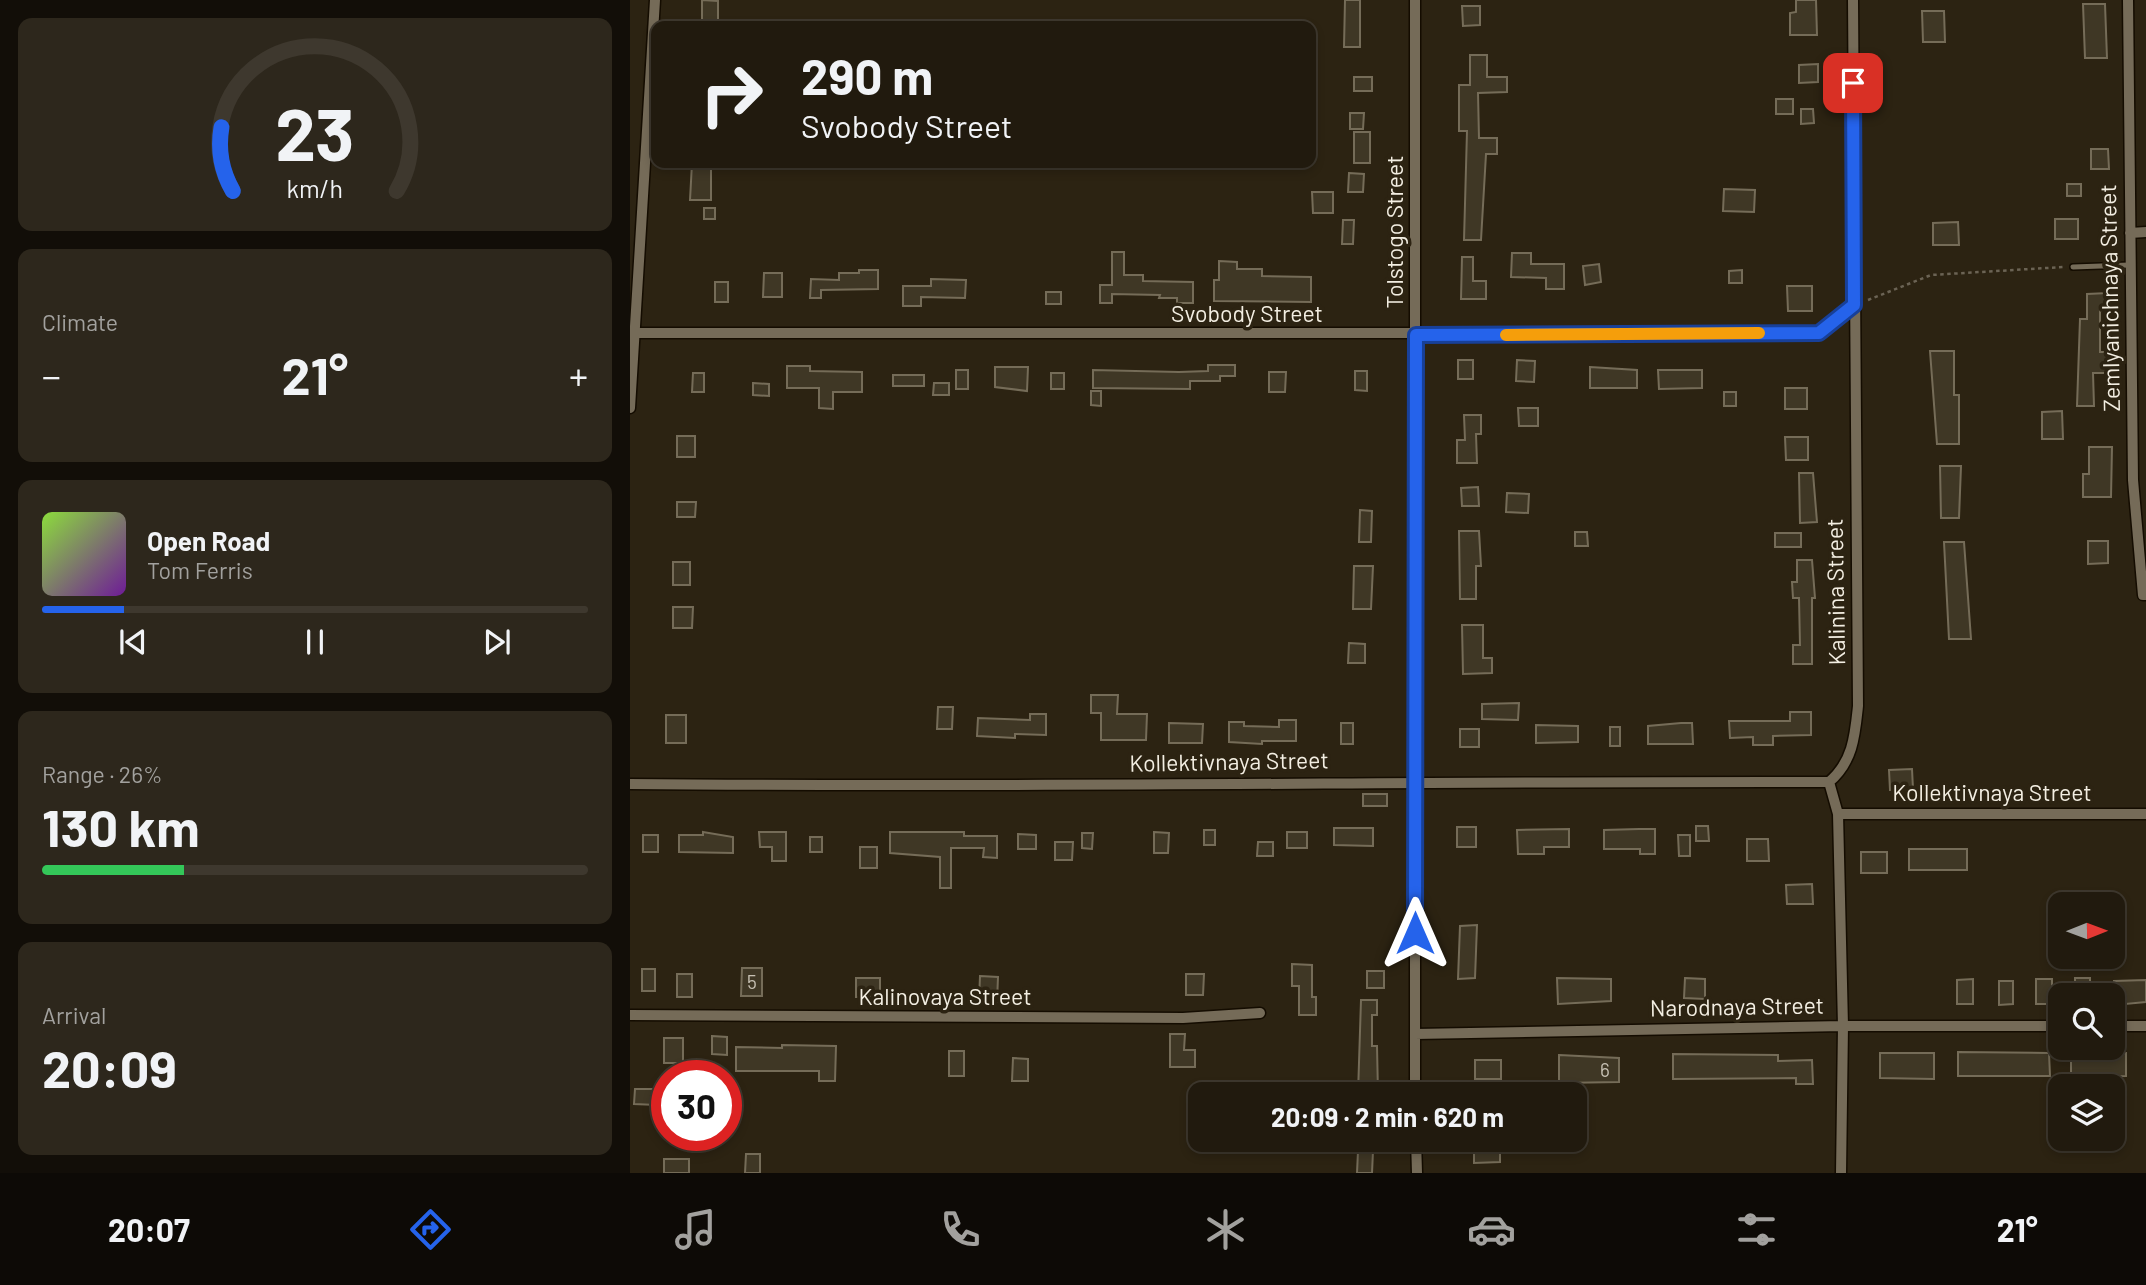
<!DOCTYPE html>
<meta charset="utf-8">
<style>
:root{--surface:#211a0e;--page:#2d271c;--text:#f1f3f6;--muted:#a2a19e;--line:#3e382e;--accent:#2563eb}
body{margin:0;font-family:Barlow,sans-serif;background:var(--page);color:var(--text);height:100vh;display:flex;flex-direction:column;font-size:26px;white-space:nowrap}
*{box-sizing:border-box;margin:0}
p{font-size:23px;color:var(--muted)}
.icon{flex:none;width:38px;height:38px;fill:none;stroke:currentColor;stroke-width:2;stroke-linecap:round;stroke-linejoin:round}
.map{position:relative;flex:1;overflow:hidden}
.panel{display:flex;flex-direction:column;gap:18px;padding:18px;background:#120e08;width:630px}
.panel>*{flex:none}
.banner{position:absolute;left:21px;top:21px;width:665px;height:147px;border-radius:14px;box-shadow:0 4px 10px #0003,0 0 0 2px var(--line);background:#211a0e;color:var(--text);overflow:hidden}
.needle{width:46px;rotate:89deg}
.tools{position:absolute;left:1418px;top:892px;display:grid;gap:14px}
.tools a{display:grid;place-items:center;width:77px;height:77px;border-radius:14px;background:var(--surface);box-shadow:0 4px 10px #0003,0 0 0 2px var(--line);font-size:35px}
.speed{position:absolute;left:21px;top:1060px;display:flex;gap:14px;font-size:35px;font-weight:700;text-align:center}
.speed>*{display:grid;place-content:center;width:91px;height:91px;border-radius:50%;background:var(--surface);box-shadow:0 4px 10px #0003,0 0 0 2px var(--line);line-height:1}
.speed .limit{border:10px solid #d22;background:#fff;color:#111}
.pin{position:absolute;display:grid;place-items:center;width:60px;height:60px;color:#fff;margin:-30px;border-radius:14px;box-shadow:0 4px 10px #0006}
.me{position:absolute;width:77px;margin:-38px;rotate:0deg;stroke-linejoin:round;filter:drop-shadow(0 0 5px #0008)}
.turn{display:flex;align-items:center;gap:24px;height:147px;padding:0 35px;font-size:32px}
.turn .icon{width:91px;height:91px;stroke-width:2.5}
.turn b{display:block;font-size:49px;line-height:60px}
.big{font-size:52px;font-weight:700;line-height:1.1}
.panel .widget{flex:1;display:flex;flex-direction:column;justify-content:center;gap:10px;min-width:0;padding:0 24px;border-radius:14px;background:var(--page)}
.panel .dial{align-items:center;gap:0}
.dial svg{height:182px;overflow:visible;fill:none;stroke:var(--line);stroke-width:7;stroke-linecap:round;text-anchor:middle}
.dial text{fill:var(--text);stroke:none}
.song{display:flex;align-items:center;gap:21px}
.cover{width:84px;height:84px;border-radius:10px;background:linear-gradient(135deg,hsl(90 70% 55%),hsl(280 70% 35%))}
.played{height:7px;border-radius:4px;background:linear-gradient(90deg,var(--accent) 15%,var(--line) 15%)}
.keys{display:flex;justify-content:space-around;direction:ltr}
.heat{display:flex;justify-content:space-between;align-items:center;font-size:38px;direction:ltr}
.charge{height:10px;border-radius:5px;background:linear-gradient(90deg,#34c759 26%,var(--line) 0)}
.trip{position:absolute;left:558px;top:1082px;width:399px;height:70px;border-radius:14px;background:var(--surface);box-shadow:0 4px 10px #0003,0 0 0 2px var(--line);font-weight:700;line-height:70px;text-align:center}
.tabs{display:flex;height:112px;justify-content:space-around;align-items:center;background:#0d0a06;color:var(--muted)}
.tabs .icon{width:49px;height:49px}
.tabs .selected{color:var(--accent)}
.tabs b{font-size:32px;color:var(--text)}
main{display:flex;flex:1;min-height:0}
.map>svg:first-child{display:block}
.building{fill:#3f3725;stroke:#756c58;stroke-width:2}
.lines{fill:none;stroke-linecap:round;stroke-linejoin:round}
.lane-casing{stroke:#140c00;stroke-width:8}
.street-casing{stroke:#140c00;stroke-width:13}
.path{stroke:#6b6354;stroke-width:2.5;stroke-dasharray:3.5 3.5;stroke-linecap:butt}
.lane{stroke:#756b58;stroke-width:5}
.street{stroke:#756b58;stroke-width:10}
.route-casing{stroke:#184099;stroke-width:18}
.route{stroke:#2563eb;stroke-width:12}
.slow{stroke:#f59e0b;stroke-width:12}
.labels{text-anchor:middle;stroke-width:7;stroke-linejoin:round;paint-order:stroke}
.number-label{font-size:19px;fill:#c6c0b3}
.street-label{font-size:23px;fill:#f3eee2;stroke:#2c2312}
</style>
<main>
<section class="panel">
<div class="widget dial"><svg viewBox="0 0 100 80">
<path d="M14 69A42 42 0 1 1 86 69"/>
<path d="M14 69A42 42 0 0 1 9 41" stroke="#2563eb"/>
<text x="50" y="56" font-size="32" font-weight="700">23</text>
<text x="50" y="72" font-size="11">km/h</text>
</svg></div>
<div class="widget"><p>Climate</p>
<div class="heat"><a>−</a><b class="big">21°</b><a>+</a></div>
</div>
<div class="widget">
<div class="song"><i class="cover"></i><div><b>Open Road</b><p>Tom Ferris</p></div></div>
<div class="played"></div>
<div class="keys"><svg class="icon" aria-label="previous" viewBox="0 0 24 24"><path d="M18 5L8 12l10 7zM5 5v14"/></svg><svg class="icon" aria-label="pause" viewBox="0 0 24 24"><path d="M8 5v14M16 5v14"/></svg><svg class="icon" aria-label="next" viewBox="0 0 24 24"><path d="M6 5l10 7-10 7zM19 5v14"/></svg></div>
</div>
<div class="widget"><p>Range · 26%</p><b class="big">130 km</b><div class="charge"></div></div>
<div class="widget"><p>Arrival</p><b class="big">20:09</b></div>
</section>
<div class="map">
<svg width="1516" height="1173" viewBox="0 0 1516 1173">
<rect width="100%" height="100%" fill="#2c2312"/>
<!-- building -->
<path class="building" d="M72,0L88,1V26H72Z
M715,0H730V47H714Z
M1166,0H1186L1187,35H1160V13L1166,12Z
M1453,4H1475L1477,58H1455Z
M832,6H850V25L833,26Z
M1292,11H1314L1315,42H1293Z
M840,55H857V77H877V92L848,93L849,138H867V154H856L851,240H834L837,131H829V85H840Z
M1188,64V82L1169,83V65Z
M724,77H742V91H724Z
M1146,99H1163V114H1146Z
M1171,109H1183L1184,123L1171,124Z
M720,113H734L733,129H720Z
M724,132H740V163H724Z
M1461,149H1478L1479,169H1461Z
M62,163H81V200H60Z
M719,173L734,174L733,192H718Z
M1437,184H1451V196H1437Z
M1094,189L1125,190L1124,212L1093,211Z
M682,192H703V213H683Z
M74,208H85V219H74Z
M1425,219H1448V239H1425Z
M713,220H724L723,244H712Z
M1328,222L1329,245H1303V223Z
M482,252H494V275H513V281L563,282V303H547V298H529L530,295L482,294V303H470V285H482Z
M882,253H901V264H934V289H916V278L881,277Z
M832,257H843V281H856V299H831Z
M589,261L607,262V269H632V276L681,277V302L584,301V280H589Z
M969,264L971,282L955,285L953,266Z
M229,270H248V289L191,290V298H180L181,279L209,280V273H229Z
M1112,270V283H1099V271Z
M134,273H152V297H133Z
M301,279L336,280L335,298L291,297V306H273V286H301Z
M85,282H98V302H85Z
M1157,286H1182V311H1158Z
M416,292H431V304H416Z
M1478,293V311H1470V352H1478V373H1463L1464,406H1447L1450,319H1457V294Z
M1300,351H1324V395H1329V444H1307Z
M828,360H843V379H828Z
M887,360L905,361L904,382L886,381Z
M578,365H605V376H590V381H560V389L463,388V370L549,372L578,371Z
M157,366H180V371L232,372V392H203V409L189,408V388H157Z
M365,367H398L397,391L365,387Z
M960,367L1007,370V388H960Z
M326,370H338V389H326Z
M1028,370H1072V388L1029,389Z
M725,371H737V391L725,390Z
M639,372H656L655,392H639Z
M63,373H74V392H62Z
M421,373H434V389H421Z
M263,375H294V386H263Z
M123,383L139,384V396L123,395Z
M304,383H319V395H303Z
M1155,388H1177V409H1155Z
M461,391H471V406L461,405Z
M1094,392H1106V406H1094Z
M888,408H908V426H889Z
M1432,411L1433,439H1412V412Z
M834,415H851V434H846L847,463H827V440H835Z
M47,436H65V457H47Z
M1155,437H1178V460H1156Z
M1459,447H1482L1481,497H1453V474H1459Z
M1310,466H1331L1329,518H1311Z
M1169,473H1183L1187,522L1170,523Z
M848,487L849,506H832L831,488Z
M877,493L899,494L898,513L876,512Z
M47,502H66L65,517H47Z
M730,510L742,511L741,542H729Z
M829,531H849L851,566H846V599H830Z
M945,532H957L958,546H945Z
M1145,533H1171V547H1145Z
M1458,541H1478V563L1458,564Z
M1314,542H1334L1341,639H1319Z
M1167,560H1182L1185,598H1182V664H1163V645H1170L1169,598H1163L1162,582H1167Z
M43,562H60V585H43Z
M724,566H743L741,609H723Z
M43,607H63L62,628H43Z
M832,625H853V658H862V673L833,674Z
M719,643L735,644V663H718Z
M461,695H488L487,714H517L516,740H471V713H461Z
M889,703L888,720L852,719V704Z
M308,707H323L322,729H307Z
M1160,712H1181V735L1143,736V745H1123V737L1100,738L1099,721H1160Z
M400,714H416V735L385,734V738L347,736L348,718L400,720Z
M36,715H56V743H36Z
M649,720H666V741H632V744L599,742V722H614V726L649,727Z
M539,723L573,724L572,743H539Z
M711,723H723V744H711Z
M1051,723H1062L1063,744H1018V726Z
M906,725L948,726V742L906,743Z
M980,727H990V746H980Z
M830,729H849V747H830Z
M1282,769L1283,789L1260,790L1259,770Z
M733,794H757V806H733Z
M1066,826H1078L1079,841H1066Z
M827,827H846V847H827Z
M704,828H743V846L704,845Z
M939,829V847H914V854H888L887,830Z
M1009,829H1025V854H1010V849H974V830Z
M574,830H585V845H574Z
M73,832L103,837V853L49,852V835H73Z
M129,832H156V861H142V847H130Z
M260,832H334V836H367V858L353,857L354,848H321V888H310V857L260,853Z
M524,832L539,833L538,853H524Z
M657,832H677V848H657Z
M452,833H463L462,849L452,848Z
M388,834L406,835V849H388Z
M13,835H28V852H13Z
M1048,835H1060V856H1049Z
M180,837H192V852H180Z
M1117,839H1138L1139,861H1117Z
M425,842H443L442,860H425Z
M628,842H643V856H627Z
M230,847H247V868H230Z
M1279,849H1337V870H1279Z
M1231,852H1257V873H1231Z
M1182,884L1183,904H1157L1156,885Z
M847,925L845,978L828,979L830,926Z
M662,964L682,965V997H686V1015H669V986H662Z
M112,968H132V996H111Z
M12,969H25V991H12Z
M737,971H754V988H737Z
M47,974H62V997H47Z
M556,974H574L573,995H556Z
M350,976L368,977L367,1002L349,1001Z
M226,978H250V997H226Z
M927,978L981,979V1001L928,1004Z
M1055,978L1075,979V999L1054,998Z
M1445,978H1460V996H1445Z
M1343,979V1004H1327V980Z
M1406,979H1422V1004H1406Z
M1516,980V1002L1485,1005L1484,981Z
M1369,981H1383V1004L1369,1005Z
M731,1000H747V1015H742V1046H747L748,1094H728Z
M540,1034H555L554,1050H565V1067H540Z
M82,1036L97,1037V1055L82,1054Z
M34,1038H53V1063H34Z
M152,1045L206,1046L205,1081H189V1071H106V1047L152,1048Z
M319,1051H334V1076H319Z
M1328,1052L1419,1053L1420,1076H1328Z
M1250,1053H1304V1079L1250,1078Z
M1496,1053V1076L1441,1077V1054Z
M1043,1054L1148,1055V1061L1182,1060L1183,1084H1166V1078L1043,1079Z
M929,1055L989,1058V1082L929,1083Z
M383,1058L398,1059V1081H382Z
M845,1060H871V1079H845Z
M5,1089H27V1105L4,1104Z
M844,1145H870V1162L844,1163Z
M728,1151H743L742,1173H727Z
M116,1154H130V1173H115Z
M34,1159H59V1173H34Z"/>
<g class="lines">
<!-- lane casing -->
<g class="lane-casing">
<path id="lane" d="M1443,267L1499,265"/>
</g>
<!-- street casing -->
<g class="street-casing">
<path id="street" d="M785,0V1094
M1498,0L1503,480L1513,595H1516
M1500,233L1516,232
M0,333H1189L1224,305
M0,408L25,0
M0,784C400,788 799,781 1199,782
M1208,814H1516
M0,1015L553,1018L630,1013
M1482,1026H1516
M785,1034L1213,1026H1430
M786,1139L787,1173
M1211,1173L1213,1026L1208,814L1199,782C1223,762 1225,735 1228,706L1223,0"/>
</g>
<!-- path -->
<path class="path" d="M1238,300L1301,275L1433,267"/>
<!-- lane -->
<use href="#lane" class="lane"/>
<!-- street -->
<use href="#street" class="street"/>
</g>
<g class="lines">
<!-- route casing -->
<g class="route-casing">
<path id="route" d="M785,933L786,335L1189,333L1224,305L1223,83"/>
</g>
<!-- route -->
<use href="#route" class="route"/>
<!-- slow -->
<path class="slow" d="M876,335L1129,333"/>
</g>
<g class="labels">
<!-- number labels -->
<g class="number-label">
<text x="122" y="989">5</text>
<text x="975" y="1077">6</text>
</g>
<!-- street labels -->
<g class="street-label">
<text transform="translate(765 232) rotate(-90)" y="8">Tolstogo Street</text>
<text transform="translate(1480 298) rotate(-91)" y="8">Zemlyanichnaya Street</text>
<text x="617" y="322">Svobody Street</text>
<text transform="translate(1206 592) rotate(-91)" y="8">Kalinina Street</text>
<text transform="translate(599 762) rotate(-1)" y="8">Kollektivnaya Street</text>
<text x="1362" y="801">Kollektivnaya Street</text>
<text x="315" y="1005">Kalinovaya Street</text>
<text transform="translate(1107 1007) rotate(-1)" y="8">Narodnaya Street</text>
</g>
</g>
</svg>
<div class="tools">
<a><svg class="needle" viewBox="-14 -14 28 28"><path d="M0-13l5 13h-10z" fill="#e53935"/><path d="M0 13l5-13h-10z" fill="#a2a19e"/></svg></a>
<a><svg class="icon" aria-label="search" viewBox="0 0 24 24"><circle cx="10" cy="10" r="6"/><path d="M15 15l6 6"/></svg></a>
<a><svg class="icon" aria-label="layers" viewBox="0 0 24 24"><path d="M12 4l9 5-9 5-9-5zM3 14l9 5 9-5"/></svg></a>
</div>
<div class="speed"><div class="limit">30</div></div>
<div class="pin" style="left:1223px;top:83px;background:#d93025"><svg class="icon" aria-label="arrive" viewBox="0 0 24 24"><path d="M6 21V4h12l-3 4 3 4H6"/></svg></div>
<svg class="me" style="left:785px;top:933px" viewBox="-20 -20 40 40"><path d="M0-17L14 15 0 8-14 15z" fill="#2563eb" stroke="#fff" stroke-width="4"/></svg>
<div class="trip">20:09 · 2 min · 620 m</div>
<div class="banner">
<div class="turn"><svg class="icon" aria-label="right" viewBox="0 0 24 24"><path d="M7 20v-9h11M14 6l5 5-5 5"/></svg><div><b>290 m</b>Svobody Street</div></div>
</div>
</div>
</main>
<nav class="tabs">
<b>20:07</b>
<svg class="icon selected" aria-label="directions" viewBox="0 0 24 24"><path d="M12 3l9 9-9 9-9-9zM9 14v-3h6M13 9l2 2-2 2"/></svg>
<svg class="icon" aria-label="music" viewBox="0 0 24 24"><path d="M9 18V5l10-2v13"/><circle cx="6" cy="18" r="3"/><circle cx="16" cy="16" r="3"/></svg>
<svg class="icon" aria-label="phone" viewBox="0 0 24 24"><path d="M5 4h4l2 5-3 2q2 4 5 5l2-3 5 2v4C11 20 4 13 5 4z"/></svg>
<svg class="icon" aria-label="climate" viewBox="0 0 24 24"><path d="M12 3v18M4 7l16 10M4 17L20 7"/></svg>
<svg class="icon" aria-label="car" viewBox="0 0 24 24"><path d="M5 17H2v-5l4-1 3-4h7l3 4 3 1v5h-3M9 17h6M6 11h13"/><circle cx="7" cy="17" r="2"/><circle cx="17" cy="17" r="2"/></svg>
<svg class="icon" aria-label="filters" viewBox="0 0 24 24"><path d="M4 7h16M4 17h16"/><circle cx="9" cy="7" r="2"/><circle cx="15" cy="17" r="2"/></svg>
<b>21°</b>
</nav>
